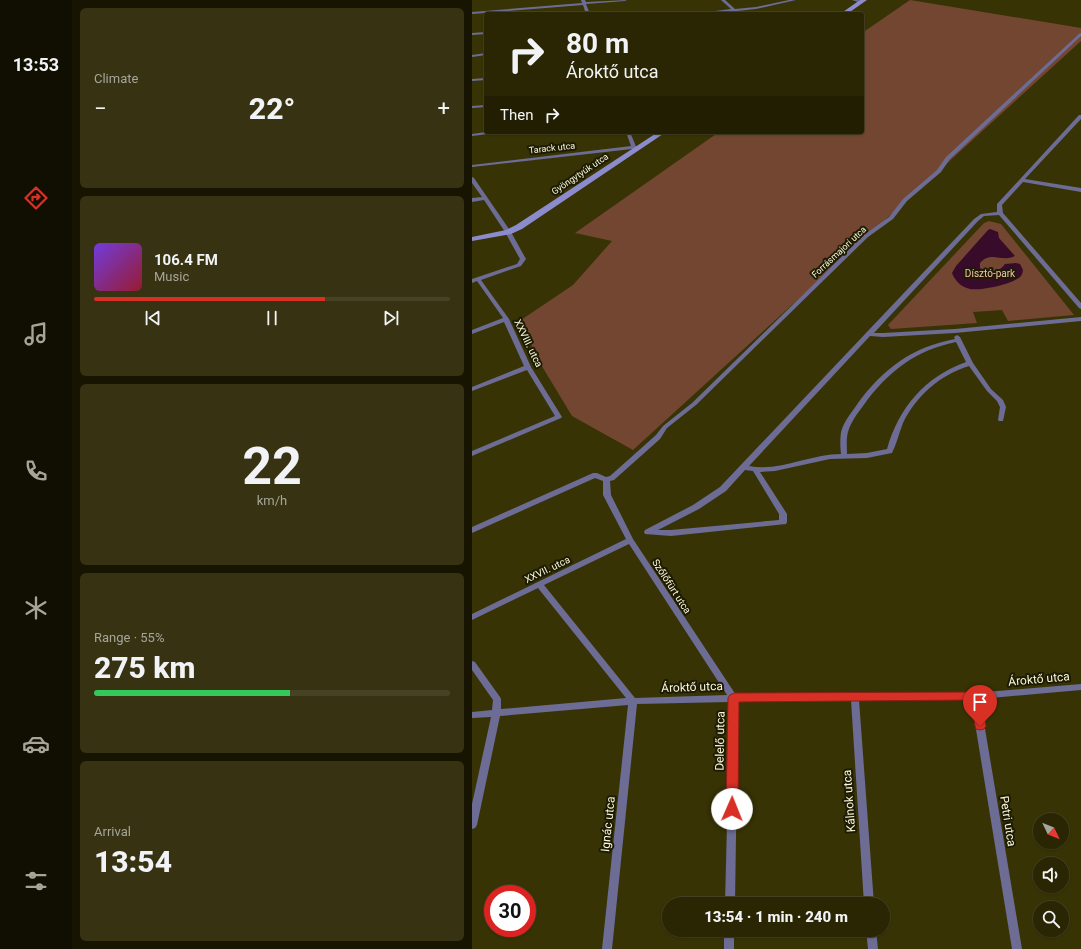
<!DOCTYPE html>
<meta charset="utf-8">
<style>
:root{--surface:#2a2603;--page:#363212;--text:#f1f3f6;--muted:#a5a59a;--line:#464325;--accent:#d93025}
body{margin:0;font-family:Roboto,sans-serif;background:var(--page);color:var(--text);height:100vh;display:flex;flex-direction:column;font-size:15px;white-space:nowrap}
*{box-sizing:border-box;margin:0}
p{font-size:13px;color:var(--muted)}
.icon{flex:none;width:22px;height:22px;fill:none;stroke:currentColor;stroke-width:2;stroke-linecap:round;stroke-linejoin:round}
.map{position:relative;flex:1;overflow:hidden}
.side{display:flex;flex-direction:column;gap:8px;padding:8px;background:#171502;width:400px}
.side>*{flex:none}
.hud{position:absolute;left:12px;top:12px;width:380px;height:122px;border-radius:4px;box-shadow:0 1px 3px #0004,0 0 0 1px var(--line);background:#2a2603;color:var(--text);overflow:hidden}
.needle{width:26px;rotate:133deg}
.tools{position:absolute;left:561px;top:813px;display:grid;gap:8px}
.tools a{display:grid;place-items:center;width:36px;height:36px;border-radius:50%;background:var(--surface);box-shadow:0 1px 3px #0004,0 0 0 1px var(--line);font-size:20px}
.speed{position:absolute;left:12px;top:885px;display:flex;gap:8px;font-size:20px;font-weight:700;text-align:center}
.speed>*{display:grid;place-content:center;width:52px;height:52px;border-radius:50%;background:var(--surface);box-shadow:0 1px 3px #0004,0 0 0 1px var(--line);line-height:1}
.speed .limit{border:6px solid #d22;background:#fff;color:#111}
.pin{position:absolute;display:grid;place-items:center;width:34px;height:34px;color:#fff;margin:-41px -17px;border-radius:50% 50% 50% 0;rotate:-45deg;box-shadow:0 0 4px #0007}
.pin .icon{rotate:45deg}
.me{position:absolute;width:44px;margin:-22px;rotate:1deg;stroke-linejoin:round;filter:drop-shadow(0 0 3px #0008)}
.turn{display:flex;align-items:center;gap:14px;height:84px;padding:0 16px;font-size:18px}
.turn .icon{width:52px;height:52px;stroke-width:2.5}
.turn b{display:block;font-size:28px;line-height:34px}
.then{display:flex;align-items:center;height:38px;padding:0 16px;background:#0003;gap:8px;font-size:15px}
.big{font-size:30px;font-weight:800;line-height:1.1}
.side .widget{flex:1;display:flex;flex-direction:column;justify-content:center;gap:6px;min-width:0;padding:0 14px;border-radius:6px;background:var(--page)}
.side .dial{align-items:center;gap:0}
.dial b{font-size:52px;line-height:1}
.song{display:flex;align-items:center;gap:12px}
.cover{width:48px;height:48px;border-radius:6px;background:linear-gradient(135deg,hsl(260 70% 55%),hsl(350 70% 35%))}
.played{height:4px;border-radius:2px;background:linear-gradient(90deg,var(--accent) 65%,var(--line) 65%)}
.keys{display:flex;justify-content:space-around;direction:ltr}
.heat{display:flex;justify-content:space-between;align-items:center;font-size:22px;direction:ltr}
.charge{height:6px;border-radius:3px;background:linear-gradient(90deg,#34c759 55%,var(--line) 0)}
.trip{position:absolute;left:190px;top:897px;width:228px;height:40px;border-radius:20px;background:var(--surface);box-shadow:0 1px 3px #0004,0 0 0 1px var(--line);font-weight:800;line-height:40px;text-align:center}
main{display:flex;flex:1;min-height:0}
.tab-bar{display:flex;flex-direction:column;width:72px;justify-content:space-around;align-items:center;background:#110f01;color:var(--muted)}
.tab-bar .icon{width:28px;height:28px}
.tab-bar .on{color:var(--accent)}
.tab-bar b{font-size:18px;color:var(--text)}
.map>svg:first-child{display:block}
.green{fill:#734632}
.water{fill:#390b2a}
.lines{fill:none;stroke-linecap:round;stroke-linejoin:round}
.street{fill:#6c6c95;fill-rule:evenodd}
.secondary{fill:#8c8bcd;fill-rule:evenodd}
.route{fill:#d93025;stroke:#8d1f18}
.labels{text-anchor:middle;stroke-width:4;stroke-linejoin:round;paint-order:stroke}
.far-street-label{font-size:9px;fill:#f9f7d8;stroke:#1d1b03}
.park-label{font-size:10px;fill:#f7c2ac;stroke:#1d1b03}
.street-label{font-size:10px;fill:#f9f7d8;stroke:#1d1b03}
.near-street-label{font-size:12px;fill:#f9f7d8;stroke:#1d1b03}
</style>
<main>
<nav class="tab-bar">
<b>13:53</b>
<svg class="icon on" aria-label="directions" viewBox="0 0 24 24"><path d="M12 3l9 9-9 9-9-9zM9 14v-3h6M13 9l2 2-2 2"/></svg>
<svg class="icon" aria-label="music" viewBox="0 0 24 24"><path d="M9 18V5l10-2v13"/><circle cx="6" cy="18" r="3"/><circle cx="16" cy="16" r="3"/></svg>
<svg class="icon" aria-label="phone" viewBox="0 0 24 24"><path d="M5 4h4l2 5-3 2q2 4 5 5l2-3 5 2v4C11 20 4 13 5 4z"/></svg>
<svg class="icon" aria-label="climate" viewBox="0 0 24 24"><path d="M12 3v18M4 7l16 10M4 17L20 7"/></svg>
<svg class="icon" aria-label="car" viewBox="0 0 24 24"><path d="M5 17H2v-5l4-1 3-4h7l3 4 3 1v5h-3M9 17h6M6 11h13"/><circle cx="7" cy="17" r="2"/><circle cx="17" cy="17" r="2"/></svg>
<svg class="icon" aria-label="filters" viewBox="0 0 24 24"><path d="M4 7h16M4 17h16"/><circle cx="9" cy="7" r="2"/><circle cx="15" cy="17" r="2"/></svg>
</nav>
<section class="side">
<div class="widget"><p>Climate</p>
<div class="heat"><a>−</a><b class="big">22°</b><a>+</a></div>
</div>
<div class="widget">
<div class="song"><i class="cover"></i><div><b>106.4 FM</b><p>Music</p></div></div>
<div class="played"></div>
<div class="keys"><svg class="icon" aria-label="previous" viewBox="0 0 24 24"><path d="M18 5L8 12l10 7zM5 5v14"/></svg><svg class="icon" aria-label="pause" viewBox="0 0 24 24"><path d="M8 5v14M16 5v14"/></svg><svg class="icon" aria-label="next" viewBox="0 0 24 24"><path d="M6 5l10 7-10 7zM19 5v14"/></svg></div>
</div>
<div class="widget dial"><b>22</b><p>km/h</p></div>
<div class="widget"><p>Range · 55%</p><b class="big">275 km</b><div class="charge"></div></div>
<div class="widget"><p>Arrival</p><b class="big">13:54</b></div>
</section>
<div class="map">
<svg width="609" height="949" viewBox="0 0 609 949">
<rect width="100%" height="100%" fill="#383304"/>
<!-- green -->
<path class="green" d="M438,0L609,28V41L161,450L100,416L65,358L49,320L101,285L140,241L103,233L247,132H390V33Z
M517,221L529,224L602,315L536,321L530,310L501,312L505,323L419,329L416,325L512,223Z"/>
<!-- water -->
<path class="water" d="M518,229L526,232L527,238L543,256C530,263 519,250 508,263V268C517,273 527,273 533,264L544,263L548,264L551,270C551,271 550,275 549,276C542,284 508,291 498,289C489,287 483,281 480,273L484,266L516,230Z"/>
<g class="lines">
<!-- street -->
<path class="street" d="M109,0H113L114,2L155,0L153,1L114,4L118,14H114L111,5L0,14V12L110,3Z
M249,0H253L263,9L284,7L317,0H324L284,9L265,11L267,13L266,14C254,10 238,14 225,14L227,13L259,9Z
M380,0H386L391,2L389,3Z
M14,32V34L0,35V33Z
M608,33H609V36L478,159L469,172L435,201L421,219L396,237L224,405L195,428L188,439L142,480L138,481L139,495L161,539L264,695L503,693L609,684V690L508,699L550,949H540L499,699L387,700L402,904H392L379,700L266,701L263,904H253L258,702L165,704L140,949H130L156,705L28,716L5,825L3,828L0,829V804L19,717L0,718V712L20,710L21,700L0,670V661L3,662L28,697L29,699V709L154,698L66,588L0,620V614L154,539L131,495V481L123,478L0,533V527L121,473H125L134,477L138,476L184,435L191,426L220,403L392,235L417,217L431,199L465,170L474,157ZM157,544L255,695L163,698L72,585Z
M14,53V55L0,57V55Z
M14,78V80L0,81V79Z
M14,105V107L0,108V106Z
M607,115H609V119L553,179L609,188V192L551,182L530,205L531,213L609,303V309L607,308L527,215L512,216L506,221L402,333H411L483,329L609,317V321L483,333L411,337L398,336L277,466C308,472 338,454 369,454C368,446 368,439 369,432C372,421 380,412 386,403C411,369 440,347 483,339L482,337L485,335L488,337L501,363L519,389L531,400L534,407L531,421H527L526,420L528,407L525,401L515,391L497,366C468,375 444,396 431,423C427,433 425,443 420,453L395,458L358,459L303,471L288,472L315,514V522L314,524L199,536L173,534L172,532L173,530L221,505L248,487L502,219L509,214L525,212V204ZM484,342L494,362C453,377 427,407 415,449L395,453L375,454C375,446 374,439 376,432C379,422 385,414 391,406C415,372 444,350 484,342ZM273,470L281,471L307,514V520L199,530H186L227,509L254,491Z
M14,132H26L24,133L0,136V134Z
M154,132H158L165,149V150H161L160,149L0,167V165L159,146Z
M0,177L2,178L39,232L54,259L49,266L9,280L37,319L59,367L90,417L89,418L0,456V451L83,416L55,370L0,391V387L52,366L32,322L0,334V330L31,318L5,281L0,283V279L45,264L48,259L33,232L12,200L0,202V198L10,197L0,183Z
M252,930H262V949H252Z
M394,930H404L406,949H396Z"/>
<!-- secondary -->
<path class="secondary" d="M388,0H395L375,14H368Z
M186,132H194L50,229L39,234L0,241V237L34,230L44,225Z"/>
</g>
<!-- route -->
<path class="route" d="M504,692L507,693L509,696L514,726L512,729L508,730L504,729L503,726L499,700L267,702L266,809L264,812L260,814L255,812L254,809L256,698L258,695L262,693Z"/>
<g class="labels">
<!-- far-street labels -->
<g class="far-street-label">
<text transform="translate(80 148) rotate(-6)" y="3">Tarack utca</text>
<text transform="translate(108 174) rotate(-34)" y="3">Gyöngytyúk utca</text>
<text transform="translate(367 252) rotate(-43)" y="3">Forrásmajori utca</text>
</g>
<!-- park labels -->
<g class="park-label">
<text x="518" y="277">Dísztó-park</text>
</g>
<!-- street labels -->
<g class="street-label">
<text transform="translate(57 343) rotate(64)" y="4">XXVIII. utca</text>
<text transform="translate(75 569) rotate(-26)" y="4">XXVII. utca</text>
<text transform="translate(200 586) rotate(57)" y="4">Szőlőfürt utca</text>
</g>
<!-- near-street labels -->
<g class="near-street-label">
<text transform="translate(567 679) rotate(-5)" y="4">Ároktő utca</text>
<text transform="translate(220 687) rotate(-2)" y="4">Ároktő utca</text>
<text transform="translate(248 741) rotate(-89)" y="4">Delelő utca</text>
<text transform="translate(377 801) rotate(-94)" y="4">Kálnok utca</text>
<text transform="translate(536 821) rotate(81)" y="4">Petri utca</text>
<text transform="translate(136 824) rotate(-84)" y="4">Ignác utca</text>
</g>
</g>
</svg>
<div class="tools">
<a><svg class="needle" viewBox="-14 -14 28 28"><path d="M0-13l5 13h-10z" fill="#e53935"/><path d="M0 13l5-13h-10z" fill="#a5a59a"/></svg></a>
<a><svg class="icon" aria-label="sound" viewBox="0 0 24 24"><path d="M4 9h4l5-4v14l-5-4H4zM17 9q2 3 0 6"/></svg></a>
<a><svg class="icon" aria-label="search" viewBox="0 0 24 24"><circle cx="10" cy="10" r="6"/><path d="M15 15l6 6"/></svg></a>
</div>
<div class="speed"><div class="limit">30</div></div>
<div class="pin" style="left:508px;top:726px;background:#d93025"><svg class="icon" aria-label="arrive" viewBox="0 0 24 24"><path d="M6 21V4h12l-3 4 3 4H6"/></svg></div>
<svg class="me" style="left:260px;top:809px" viewBox="-20 -20 40 40"><circle r="19" fill="#fff"/><path d="M0-13L10 11 0 6-10 11z" fill="#d93025"/></svg>
<div class="trip">13:54 · 1 min · 240 m</div>
<div class="hud">
<div class="turn"><svg class="icon" aria-label="right" viewBox="0 0 24 24"><path d="M7 20v-9h11M14 6l5 5-5 5"/></svg><div><b>80 m</b>Ároktő utca</div></div>
<div class="then">Then<svg class="icon" aria-label="right" viewBox="0 0 24 24"><path d="M7 20v-9h11M14 6l5 5-5 5"/></svg></div>
</div>
</div>
</main>
